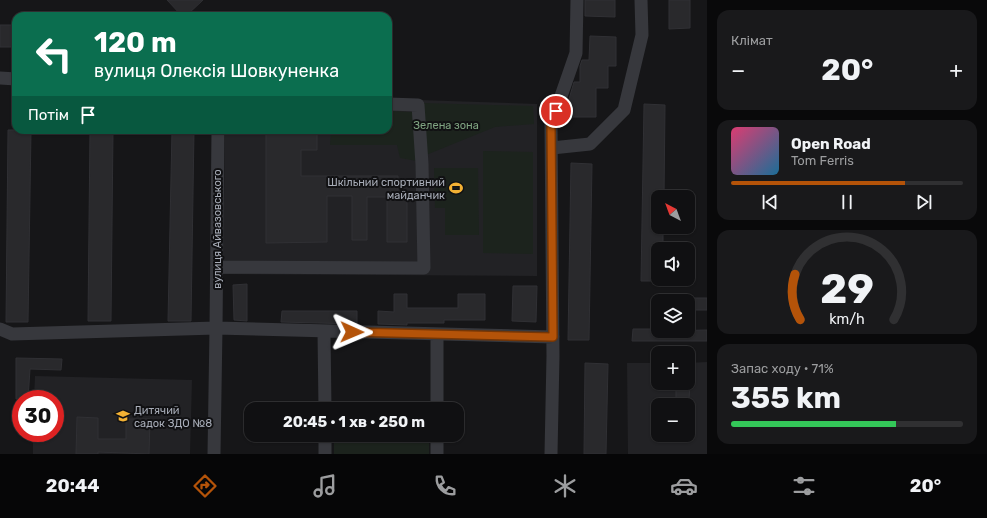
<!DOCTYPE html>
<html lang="uk">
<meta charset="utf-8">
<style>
:root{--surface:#101012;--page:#19191b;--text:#f1f3f6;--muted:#9c9d9f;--line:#303032;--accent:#b45309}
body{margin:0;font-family:Rubik,sans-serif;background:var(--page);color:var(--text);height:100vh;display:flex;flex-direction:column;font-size:15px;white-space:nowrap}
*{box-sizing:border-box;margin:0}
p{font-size:13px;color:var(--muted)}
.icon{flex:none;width:22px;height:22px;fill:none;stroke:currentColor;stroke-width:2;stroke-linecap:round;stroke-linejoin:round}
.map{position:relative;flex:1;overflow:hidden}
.sheet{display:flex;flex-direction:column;gap:10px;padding:10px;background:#09090a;width:280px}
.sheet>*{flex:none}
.guide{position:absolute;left:12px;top:12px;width:380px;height:122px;border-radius:12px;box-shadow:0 1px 3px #0004,0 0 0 1px var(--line);background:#0b6e4f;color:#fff;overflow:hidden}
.needle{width:26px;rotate:319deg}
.controls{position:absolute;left:651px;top:190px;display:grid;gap:8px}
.controls a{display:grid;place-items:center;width:44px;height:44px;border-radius:8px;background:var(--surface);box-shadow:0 1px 3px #0004,0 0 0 1px var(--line);font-size:20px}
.speed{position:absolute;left:12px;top:390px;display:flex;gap:8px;font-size:20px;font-weight:700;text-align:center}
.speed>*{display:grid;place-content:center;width:52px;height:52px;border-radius:50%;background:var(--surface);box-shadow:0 1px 3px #0004,0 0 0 1px var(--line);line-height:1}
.speed .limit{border:6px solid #d22;background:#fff;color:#111}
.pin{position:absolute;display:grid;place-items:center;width:34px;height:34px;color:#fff;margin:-17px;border:2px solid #fff;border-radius:50%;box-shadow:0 1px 4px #0007}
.me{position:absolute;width:44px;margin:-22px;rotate:91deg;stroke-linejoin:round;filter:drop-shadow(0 0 3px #0008)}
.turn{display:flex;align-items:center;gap:14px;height:84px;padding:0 16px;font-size:18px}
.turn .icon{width:52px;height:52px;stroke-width:2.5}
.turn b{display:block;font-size:28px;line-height:34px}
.then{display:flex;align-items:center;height:38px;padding:0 16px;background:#0003;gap:8px;font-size:15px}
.big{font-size:30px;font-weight:700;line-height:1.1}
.sheet .tile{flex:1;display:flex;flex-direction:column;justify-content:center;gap:6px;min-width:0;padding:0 14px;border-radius:12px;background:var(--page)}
.sheet .dial{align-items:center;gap:0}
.dial svg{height:104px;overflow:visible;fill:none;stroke:var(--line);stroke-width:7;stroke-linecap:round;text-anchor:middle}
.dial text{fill:var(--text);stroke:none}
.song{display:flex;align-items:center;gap:12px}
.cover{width:48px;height:48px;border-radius:6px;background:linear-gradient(135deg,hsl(340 70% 55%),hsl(200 70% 35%))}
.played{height:4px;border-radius:2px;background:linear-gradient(90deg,var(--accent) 75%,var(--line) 75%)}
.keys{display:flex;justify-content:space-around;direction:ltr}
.heat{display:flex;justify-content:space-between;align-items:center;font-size:22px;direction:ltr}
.charge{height:6px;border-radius:3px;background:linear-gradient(90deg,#34c759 71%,var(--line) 0)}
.trip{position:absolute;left:244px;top:402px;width:220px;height:40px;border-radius:12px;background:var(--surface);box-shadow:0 1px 3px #0004,0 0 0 1px var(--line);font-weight:700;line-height:40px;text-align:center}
.dock{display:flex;height:64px;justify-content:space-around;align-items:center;background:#060607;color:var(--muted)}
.dock .icon{width:28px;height:28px}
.dock .active{color:var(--accent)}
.dock b{font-size:18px;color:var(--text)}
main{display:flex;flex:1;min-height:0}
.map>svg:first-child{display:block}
.built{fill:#222225;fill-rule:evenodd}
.green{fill:#1c231d}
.building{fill:#29292c;stroke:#303034}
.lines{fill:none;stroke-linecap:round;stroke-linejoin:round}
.minor{stroke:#37383d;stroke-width:13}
.route-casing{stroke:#753606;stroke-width:10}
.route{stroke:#b45309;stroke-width:7}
.labels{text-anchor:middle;stroke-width:4;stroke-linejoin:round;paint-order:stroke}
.park-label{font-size:11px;fill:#7fa381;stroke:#111113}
.poi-label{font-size:11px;fill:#a8adb8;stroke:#111113;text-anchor:end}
.street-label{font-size:11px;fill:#a8adb8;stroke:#111113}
</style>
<main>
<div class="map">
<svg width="707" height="454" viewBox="0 0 707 454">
<rect width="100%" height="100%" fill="#161618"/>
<!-- built -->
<path class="built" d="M232,11L308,12V16H231Z
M388,99L537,104V276L223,274L225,130H388Z
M707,362V454H628L627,363H658V383H688V363ZM658,405H688V435H658Z
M35,376L192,380L190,454H33V433H55V399H34Z"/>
<!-- green -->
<path class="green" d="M422,103L533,106L534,124L495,127L426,155Z
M388,111L412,112L417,161L400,158L397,145H330L331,130H388Z
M483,151L533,152V254L483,253Z
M434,168H478L479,235H445V208H435Z
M334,435H429V454H334Z"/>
<!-- building -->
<path class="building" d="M167,0H203L186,16H182Z
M585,0H615V17L585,16Z
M669,0H690V28L669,29Z
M0,25H16V47H0Z
M590,36L616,37V66H608V88H596V117H568L569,99L574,82H580V66L582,60H589Z
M644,104L665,105L664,197H658V227H663V249H658V281H641Z
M8,130H31L28,322H6Z
M90,130H113L111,321H88Z
M172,130H194L191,321H168Z
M266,130H317V150H301V176H398V196H407V242H387V197H367V240H352V196H327V242L266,243Z
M571,163L592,164L589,340H568Z
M247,284V321L234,320L233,285Z
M513,286H537L536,322L512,321Z
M394,294H407V308H458V294H485V320H444V323H407V325L378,324V311L394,312Z
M688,298H707V310H688Z
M282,311H357V324L281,322Z
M633,329H658V331L707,330V341H632Z
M16,358L62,359L61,370L30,369L28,399H16Z
M585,363L608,364L606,454H584Z
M676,383H690L689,399H676Z
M77,417L98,418V439H126V419H150L149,454L98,452V454H76Z"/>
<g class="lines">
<!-- minor -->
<path class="minor" d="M0,78L16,79
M218,130L216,328L553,337
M552,148L590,144L624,110L642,35L641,0
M217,267L424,268L422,164L418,105L388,104
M0,329L12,334L216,328L214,454
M324,332L325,409
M437,409V334
M325,435V454
M437,454V435
M551,454L553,356L551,125L576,53L577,0"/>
</g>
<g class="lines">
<!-- route casing -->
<g class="route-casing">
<path id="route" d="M352,332L553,337L551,125L556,111"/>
</g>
<!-- route -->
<use href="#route" class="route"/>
</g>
<!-- icons -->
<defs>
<g id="stadium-bare" transform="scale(1.08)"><path d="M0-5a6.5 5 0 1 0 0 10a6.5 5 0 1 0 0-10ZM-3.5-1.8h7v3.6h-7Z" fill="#f2b134" stroke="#111113" stroke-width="2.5" paint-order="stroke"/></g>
<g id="school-bare" transform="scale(1.08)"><path d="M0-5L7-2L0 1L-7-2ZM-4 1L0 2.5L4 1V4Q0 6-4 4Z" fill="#f2b134" stroke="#111113" stroke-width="2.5" paint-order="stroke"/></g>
</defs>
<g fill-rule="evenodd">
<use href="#stadium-bare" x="456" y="188"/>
<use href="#school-bare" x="123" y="416"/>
</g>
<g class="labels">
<!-- park labels -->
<g class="park-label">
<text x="446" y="129">Зелена зона</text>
</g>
<!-- poi labels -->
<g class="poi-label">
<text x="445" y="186">Шкільний спортивний<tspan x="445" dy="13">майданчик</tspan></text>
<text x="134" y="414" text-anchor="start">Дитячий<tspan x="134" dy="13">садок ЗДО №8</tspan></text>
</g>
<!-- street labels -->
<g class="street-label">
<text transform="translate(217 229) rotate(-90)" y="4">вулиця Айвазовського</text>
</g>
</g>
</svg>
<div class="controls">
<a><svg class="needle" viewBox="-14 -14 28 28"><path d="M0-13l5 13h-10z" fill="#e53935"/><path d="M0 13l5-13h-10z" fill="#9c9d9f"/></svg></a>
<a><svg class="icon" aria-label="sound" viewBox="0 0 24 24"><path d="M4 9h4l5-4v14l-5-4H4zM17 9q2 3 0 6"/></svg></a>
<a><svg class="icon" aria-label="layers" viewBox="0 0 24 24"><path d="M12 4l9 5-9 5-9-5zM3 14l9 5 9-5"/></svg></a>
<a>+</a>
<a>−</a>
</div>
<div class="speed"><div class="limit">30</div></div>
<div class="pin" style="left:556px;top:111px;background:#d93025"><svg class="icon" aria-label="arrive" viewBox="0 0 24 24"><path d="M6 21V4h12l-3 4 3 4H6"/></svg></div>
<svg class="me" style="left:352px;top:332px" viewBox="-20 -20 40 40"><path d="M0-17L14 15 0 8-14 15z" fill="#b45309" stroke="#fff" stroke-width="4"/></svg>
<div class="trip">20:45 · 1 хв · 250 m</div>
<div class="guide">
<div class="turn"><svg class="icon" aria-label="left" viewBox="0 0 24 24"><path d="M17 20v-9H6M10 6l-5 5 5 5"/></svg><div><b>120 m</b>вулиця Олексія Шовкуненка</div></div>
<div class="then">Потім<svg class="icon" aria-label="arrive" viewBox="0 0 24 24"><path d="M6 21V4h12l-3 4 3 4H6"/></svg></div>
</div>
</div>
<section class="sheet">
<div class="tile"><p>Клімат</p>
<div class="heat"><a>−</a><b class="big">20°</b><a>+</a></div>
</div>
<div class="tile">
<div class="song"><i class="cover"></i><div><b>Open Road</b><p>Tom Ferris</p></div></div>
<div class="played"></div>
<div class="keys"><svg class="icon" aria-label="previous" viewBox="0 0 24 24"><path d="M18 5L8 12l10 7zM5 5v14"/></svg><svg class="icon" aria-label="pause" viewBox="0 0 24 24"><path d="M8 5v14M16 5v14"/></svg><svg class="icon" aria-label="next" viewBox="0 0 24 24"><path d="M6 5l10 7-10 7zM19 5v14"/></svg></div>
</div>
<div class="tile dial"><svg viewBox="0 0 100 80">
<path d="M14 69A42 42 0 1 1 86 69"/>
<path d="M14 69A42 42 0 0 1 10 34" stroke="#b45309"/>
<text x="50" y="56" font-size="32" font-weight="700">29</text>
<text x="50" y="72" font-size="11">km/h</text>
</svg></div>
<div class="tile"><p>Запас ходу · 71%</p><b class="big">355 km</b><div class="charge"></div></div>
</section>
</main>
<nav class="dock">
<b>20:44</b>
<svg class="icon active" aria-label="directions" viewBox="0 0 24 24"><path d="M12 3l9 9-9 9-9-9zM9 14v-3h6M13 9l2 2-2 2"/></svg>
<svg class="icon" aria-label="music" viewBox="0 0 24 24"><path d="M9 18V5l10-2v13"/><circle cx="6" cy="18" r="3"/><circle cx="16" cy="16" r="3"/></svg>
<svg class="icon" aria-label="phone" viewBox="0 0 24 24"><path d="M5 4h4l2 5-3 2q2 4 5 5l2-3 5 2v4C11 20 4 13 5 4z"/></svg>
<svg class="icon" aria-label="climate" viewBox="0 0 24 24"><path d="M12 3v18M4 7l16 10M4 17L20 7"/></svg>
<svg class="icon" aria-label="car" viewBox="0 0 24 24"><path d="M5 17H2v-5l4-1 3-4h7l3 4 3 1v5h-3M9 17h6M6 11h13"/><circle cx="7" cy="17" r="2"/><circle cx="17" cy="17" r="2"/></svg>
<svg class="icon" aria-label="filters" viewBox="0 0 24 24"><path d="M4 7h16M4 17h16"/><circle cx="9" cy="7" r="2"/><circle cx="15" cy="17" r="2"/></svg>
<b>20°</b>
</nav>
